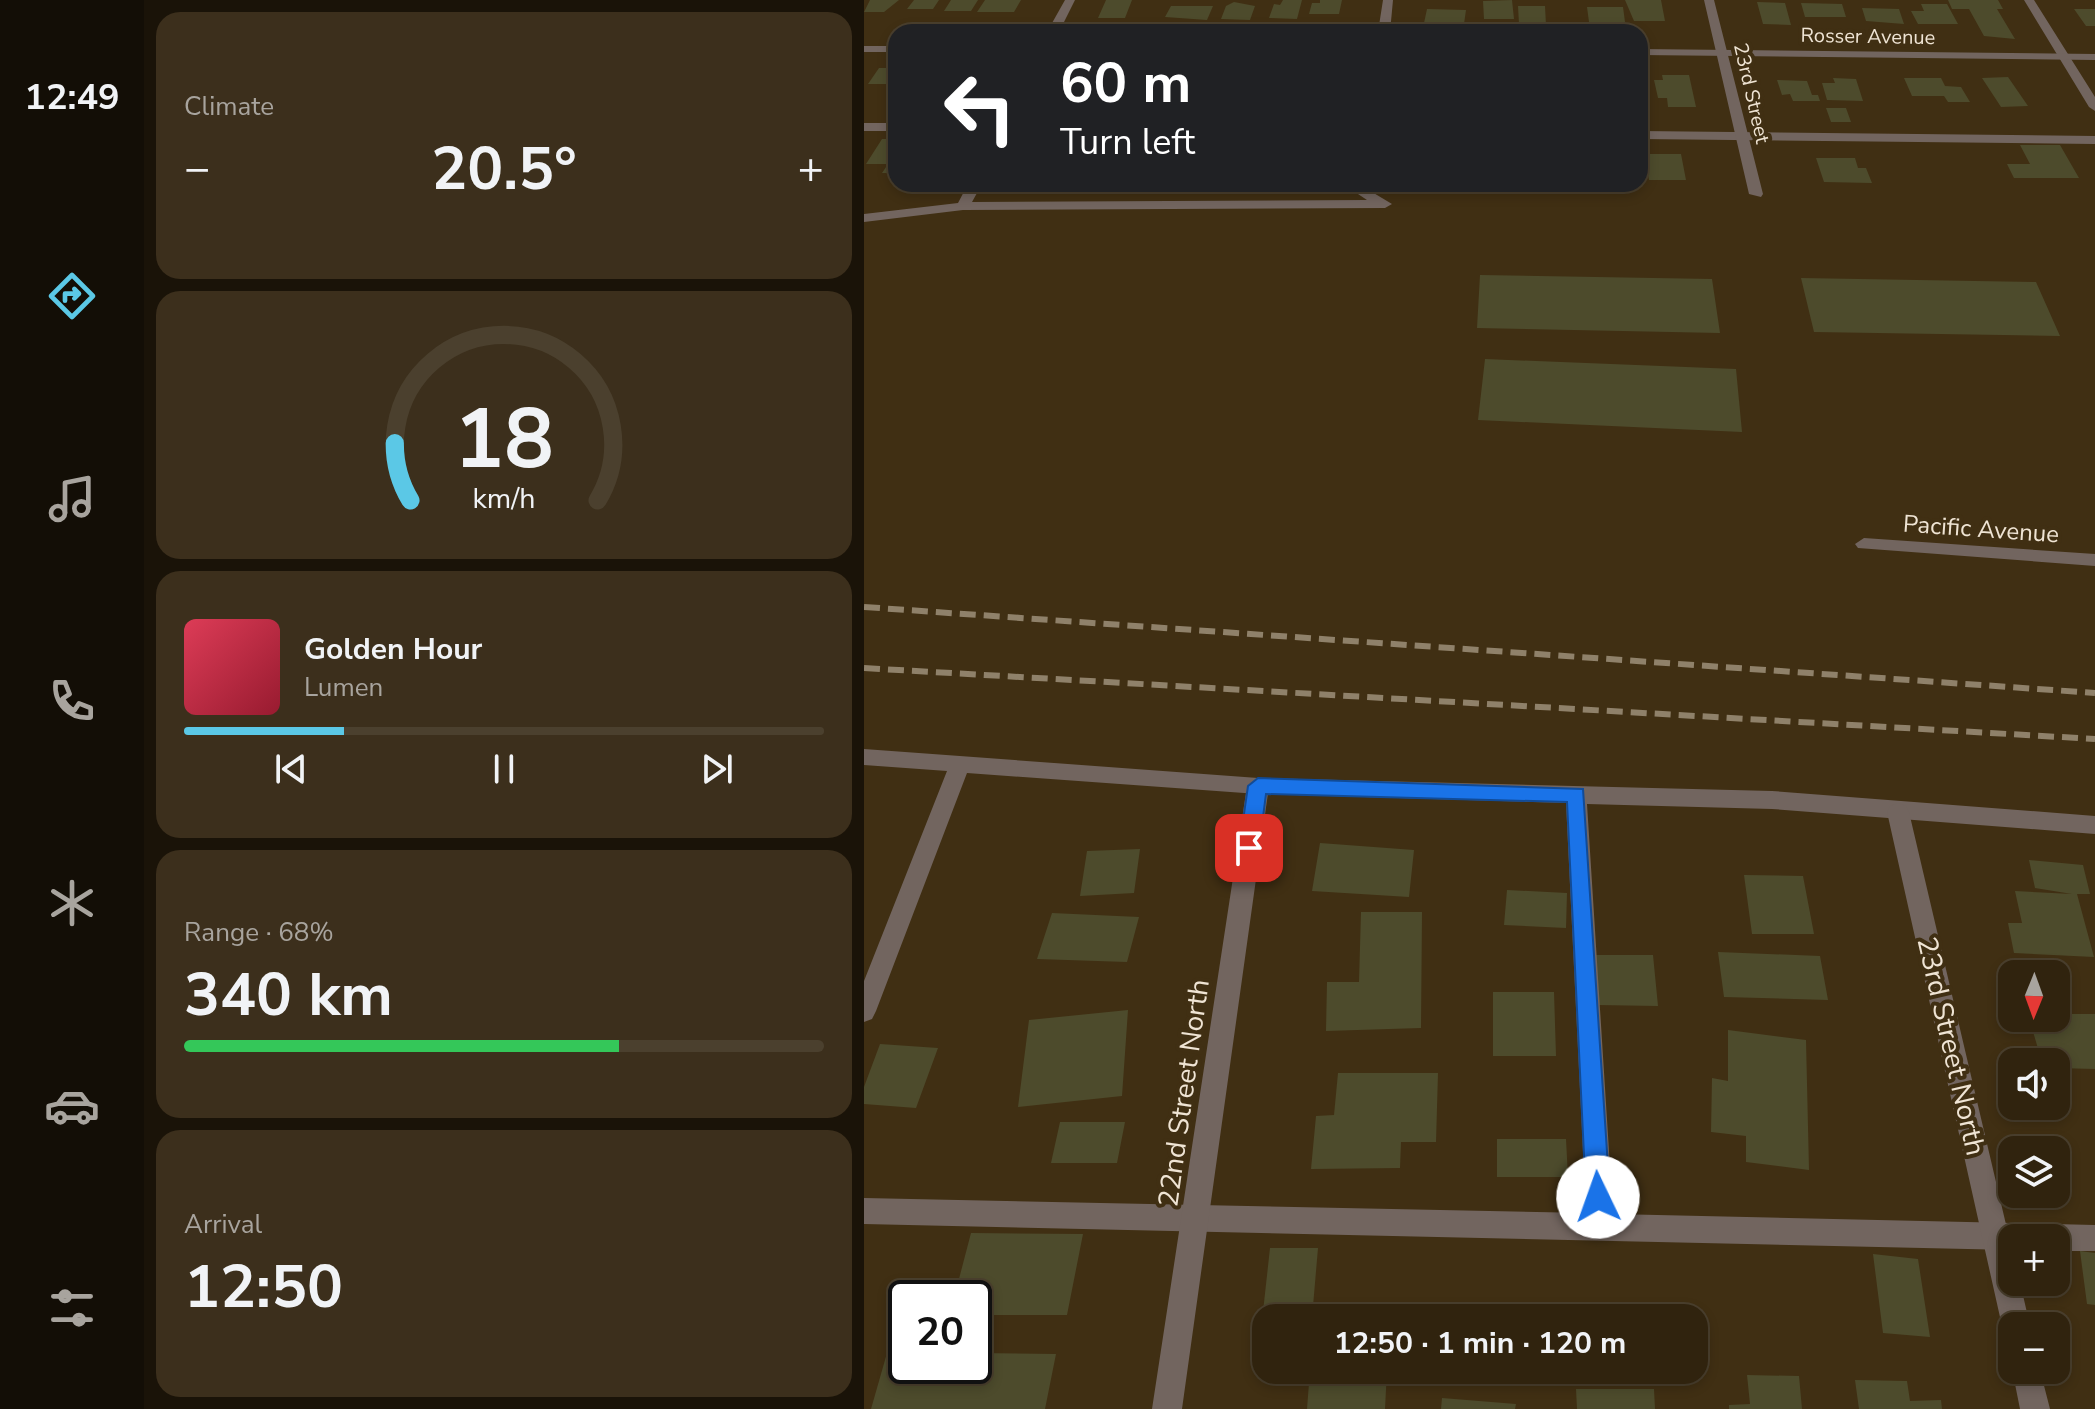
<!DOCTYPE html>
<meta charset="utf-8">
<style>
:root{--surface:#30230e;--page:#3c2f1c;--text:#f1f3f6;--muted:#a8a49e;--line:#4b402e;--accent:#5bc8e6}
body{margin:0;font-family:"Nunito Sans",sans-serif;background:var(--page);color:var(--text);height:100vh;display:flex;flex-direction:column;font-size:30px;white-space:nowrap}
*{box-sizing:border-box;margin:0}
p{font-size:26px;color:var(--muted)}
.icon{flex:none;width:44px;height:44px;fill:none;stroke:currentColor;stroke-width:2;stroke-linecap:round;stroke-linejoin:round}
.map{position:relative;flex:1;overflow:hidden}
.sheet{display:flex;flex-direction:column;gap:12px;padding:12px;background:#1a1308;width:720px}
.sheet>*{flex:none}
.hud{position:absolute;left:24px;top:24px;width:760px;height:168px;border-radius:24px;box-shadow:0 4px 12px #0003,0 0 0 2px var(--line);background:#202124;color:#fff;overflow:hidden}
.needle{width:52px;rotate:181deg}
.tools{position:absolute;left:1134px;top:960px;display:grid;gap:16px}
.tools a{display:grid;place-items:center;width:72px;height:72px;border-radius:16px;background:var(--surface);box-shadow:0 4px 12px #0003,0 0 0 2px var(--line);font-size:40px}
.speed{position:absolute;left:24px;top:1280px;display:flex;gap:16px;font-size:40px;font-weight:700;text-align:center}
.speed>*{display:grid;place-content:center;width:104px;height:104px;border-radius:50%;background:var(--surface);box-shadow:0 4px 12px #0003,0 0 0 2px var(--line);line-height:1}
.speed .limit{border:4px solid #111;border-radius:12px;background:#fff;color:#111}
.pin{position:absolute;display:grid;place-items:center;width:68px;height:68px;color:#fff;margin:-34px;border-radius:16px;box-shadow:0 4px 12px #0006}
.me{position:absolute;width:88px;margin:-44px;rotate:357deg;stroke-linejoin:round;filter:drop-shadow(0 0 6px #0008)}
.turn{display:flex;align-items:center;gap:28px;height:168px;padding:0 40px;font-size:36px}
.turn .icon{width:104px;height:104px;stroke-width:2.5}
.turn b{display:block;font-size:56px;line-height:68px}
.big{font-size:60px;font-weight:700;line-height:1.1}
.sheet .tile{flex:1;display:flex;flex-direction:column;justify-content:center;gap:12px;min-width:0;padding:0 28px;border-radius:24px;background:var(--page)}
.sheet .dial{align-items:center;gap:0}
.dial svg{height:208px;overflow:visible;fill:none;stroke:var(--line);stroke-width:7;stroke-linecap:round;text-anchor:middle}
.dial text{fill:var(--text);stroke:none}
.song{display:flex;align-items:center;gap:24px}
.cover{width:96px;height:96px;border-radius:12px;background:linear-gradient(135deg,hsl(350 70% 55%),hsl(350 70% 35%))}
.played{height:8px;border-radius:4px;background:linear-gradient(90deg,var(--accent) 25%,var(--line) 25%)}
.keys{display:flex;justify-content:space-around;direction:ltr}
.heat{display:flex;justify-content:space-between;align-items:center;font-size:44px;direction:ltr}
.charge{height:12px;border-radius:6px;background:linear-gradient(90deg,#34c759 68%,var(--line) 0)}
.trip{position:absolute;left:388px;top:1304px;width:456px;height:80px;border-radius:24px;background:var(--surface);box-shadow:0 4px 12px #0003,0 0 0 2px var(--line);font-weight:700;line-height:80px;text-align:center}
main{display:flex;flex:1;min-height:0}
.menu{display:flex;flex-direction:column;width:144px;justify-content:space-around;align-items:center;background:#130e06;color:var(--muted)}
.menu .icon{width:56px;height:56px}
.menu .selected{color:var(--accent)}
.menu b{font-size:36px;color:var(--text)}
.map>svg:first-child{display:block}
.building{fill:#4d4b2c}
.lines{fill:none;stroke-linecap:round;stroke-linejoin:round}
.service{fill:#72655f;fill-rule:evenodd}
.minor{fill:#72655f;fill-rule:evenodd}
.tertiary{fill:#72655f;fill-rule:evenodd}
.rail{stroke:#8f816a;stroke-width:6;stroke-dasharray:16 8;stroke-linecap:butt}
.route{fill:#1a73e8;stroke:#114b97;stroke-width:2}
.labels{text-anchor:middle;stroke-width:8;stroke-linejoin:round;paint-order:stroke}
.far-street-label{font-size:20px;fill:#efe4d4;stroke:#402f13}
.street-label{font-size:24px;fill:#efe4d4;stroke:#402f13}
.near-street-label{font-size:28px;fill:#efe4d4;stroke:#402f13}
</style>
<main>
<nav class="menu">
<b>12:49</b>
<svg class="icon selected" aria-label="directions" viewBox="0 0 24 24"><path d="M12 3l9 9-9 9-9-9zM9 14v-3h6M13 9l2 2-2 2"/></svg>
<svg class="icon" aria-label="music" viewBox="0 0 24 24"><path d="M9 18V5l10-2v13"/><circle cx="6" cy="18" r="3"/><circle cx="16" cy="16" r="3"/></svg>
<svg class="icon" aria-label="phone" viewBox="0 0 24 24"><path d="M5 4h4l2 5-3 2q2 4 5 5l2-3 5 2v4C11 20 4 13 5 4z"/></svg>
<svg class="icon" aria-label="climate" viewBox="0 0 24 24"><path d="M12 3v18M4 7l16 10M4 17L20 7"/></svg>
<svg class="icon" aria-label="car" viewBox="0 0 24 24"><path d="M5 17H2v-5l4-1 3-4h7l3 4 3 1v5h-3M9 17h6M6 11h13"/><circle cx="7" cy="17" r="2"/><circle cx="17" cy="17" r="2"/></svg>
<svg class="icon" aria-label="filters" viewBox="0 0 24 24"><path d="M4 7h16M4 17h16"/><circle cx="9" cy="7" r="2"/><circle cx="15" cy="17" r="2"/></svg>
</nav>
<section class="sheet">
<div class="tile"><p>Climate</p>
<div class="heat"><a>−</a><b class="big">20.5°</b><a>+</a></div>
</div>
<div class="tile dial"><svg viewBox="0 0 100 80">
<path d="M14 69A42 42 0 1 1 86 69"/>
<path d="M14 69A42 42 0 0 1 8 47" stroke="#5bc8e6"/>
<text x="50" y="56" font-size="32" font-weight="700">18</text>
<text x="50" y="72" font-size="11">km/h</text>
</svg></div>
<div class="tile">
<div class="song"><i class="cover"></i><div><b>Golden Hour</b><p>Lumen</p></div></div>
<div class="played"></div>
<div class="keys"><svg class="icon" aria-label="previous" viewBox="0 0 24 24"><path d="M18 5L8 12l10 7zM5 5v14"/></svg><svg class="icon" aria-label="pause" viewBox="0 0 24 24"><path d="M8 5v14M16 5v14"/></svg><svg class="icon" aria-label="next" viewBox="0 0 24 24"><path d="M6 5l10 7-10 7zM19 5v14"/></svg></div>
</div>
<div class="tile"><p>Range · 68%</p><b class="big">340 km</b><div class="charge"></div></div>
<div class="tile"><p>Arrival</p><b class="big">12:50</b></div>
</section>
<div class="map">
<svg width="1231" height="1409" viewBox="0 0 1231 1409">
<rect width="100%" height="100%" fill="#402f13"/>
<!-- building -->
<path class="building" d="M6,0H35L20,12H0Z
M50,0H75L69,9H43Z
M87,0H114L107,11H80Z
M121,0H157L150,12H113Z
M242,0H268L261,18H234Z
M419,0H438L433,19L405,18L410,4L416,5Z
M456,0H478L475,14H445L448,3H456Z
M648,0L650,19H620L619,1Z
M761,0H797L801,21H770Z
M1084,0H1134L1139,9H1133L1151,39L1120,36L1105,9H1088Z
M370,2L391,6L386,20L357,19L362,6Z
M893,2L921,3L927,25L899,24Z
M937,3L978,4L982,17H941Z
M1057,4H1083L1094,24H1054L1047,11H1060Z
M307,6H349L343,20L301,17Z
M654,6H681L682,25L655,24Z
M723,7H759L761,22H725Z
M998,8L1035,9L1040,24L1002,21Z
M563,9L602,10L600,24L560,23Z
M1210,9H1231V26H1222Z
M15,68H32V84H4Z
M798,75H825L832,107H804L803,98H794L790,80H799Z
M1144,77L1164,106L1137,107L1118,78Z
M969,78L992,79L999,101L963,100L958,83H971Z
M1040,78H1077L1081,86L1097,87L1106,102H1084L1080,96H1048Z
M913,80L943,81L948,95H954L956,101H929L926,94L918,95Z
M962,108H982L987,122H967Z
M18,139H32V173H18L24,164H2Z
M1156,145H1196L1215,178H1150L1143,164H1166Z
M780,154H817L822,180H785Z
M952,158H991L994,168H1002L1008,183L960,182Z
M616,275L848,279L856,333L613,328Z
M937,278L1172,282L1196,336L950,332Z
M621,359L872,369L878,432L614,420Z
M456,843L550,850L545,897L448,891Z
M276,849L270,893L216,896L223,851Z
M1165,860L1219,865L1226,894H1213L1230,957L1150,953L1144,923H1158L1151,891L1208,894L1171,888Z
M880,875L939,876L950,934H888Z
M643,890L703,893L702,928L640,925Z
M497,912H558L557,1028L462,1031L463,982H495Z
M188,913L275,917L263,962L173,959Z
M854,952L956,956L964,1000L860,997Z
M730,955H789L794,1006L733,1005Z
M629,992H690L692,1056H629Z
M264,1010L258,1096L154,1107L165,1020Z
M1192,1014H1231V1069L1192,1068V1062H1178L1165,1018H1192Z
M864,1030L942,1040L945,1170L882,1162V1136L847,1132L848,1078L864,1081Z
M16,1044L74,1048L52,1108L0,1104V1087Z
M474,1073H574L572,1142H537L536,1168L447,1169L452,1116L470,1115Z
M196,1122H261L253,1163H187Z
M633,1139H702L704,1177H633Z
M107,1233L219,1234L203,1315H110V1298H90Z
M406,1248H454L448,1318H402V1330H397Z
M1216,1251L1231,1253V1305L1223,1304Z
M1009,1254L1054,1259L1066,1337L1019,1333Z
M23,1353H42V1366H110V1353L192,1354L181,1409H7Z
M446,1370H523L521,1409H443Z
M883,1375L935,1376L938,1409H865V1405L886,1404Z
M991,1380L1043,1381L1046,1401L1077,1400L1078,1409H995Z
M712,1389H790L791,1409H713Z
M578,1398L652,1404L651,1409H577Z"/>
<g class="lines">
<!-- service -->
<path class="service" d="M0,123H32V131H0Z
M776,131L1231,136V144L776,139Z
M104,184H118L108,202L503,200L494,194L495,184H509L508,192L528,204L521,208L99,210L0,222V214L94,203Z
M0,749L394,778L908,791L1231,816V834L908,809L723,804L749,1214L1231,1225V1251H1192V1238H1148V1250L0,1224V1198L722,1213L702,803L394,794L103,773L12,1011L8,1019L0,1022V981L83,771L0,765Z"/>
<!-- minor -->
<path class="minor" d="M201,0H211L195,32H183Z
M519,0H529L526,32H514Z
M840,0H850L899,194L897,197L885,194Z
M1160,0H1170L1231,97V111L1225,107Z
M1000,538L1231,554V566L994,548L991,544Z
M394,778L401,780L405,786L318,1409H288L383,786L387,780Z
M1034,803L1042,806L1045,812L1148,1250V1282H1156L1166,1326H1148V1338L1142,1336L1138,1326L1023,812L1026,806Z
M1148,1369L1176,1370L1186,1409H1156Z"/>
<!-- tertiary -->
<path class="tertiary" d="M0,46H32V52H0Z
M776,49L1231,54V60L776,55Z"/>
<!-- rail -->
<path class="rail" d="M0,607L1231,693
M0,668L1231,739"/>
</g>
<!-- route -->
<path class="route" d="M394,778L719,789L746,1197L743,1205L734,1209L726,1205L722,1197L703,802L402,794L395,848L385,856L375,848L384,786Z"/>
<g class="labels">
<!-- far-street labels -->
<g class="far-street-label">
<text transform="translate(1004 36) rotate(1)" y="7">Rosser Avenue</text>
<text transform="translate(888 93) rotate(77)" y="7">23rd Street</text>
</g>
<!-- street labels -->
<g class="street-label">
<text transform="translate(1117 529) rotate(4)" y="8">Pacific Avenue</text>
</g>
<!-- near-street labels -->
<g class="near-street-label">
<text transform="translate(1088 1046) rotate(77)" y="10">23rd Street North</text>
<text transform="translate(319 1093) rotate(-82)" y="10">22nd Street North</text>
</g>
</g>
</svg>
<div class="tools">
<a><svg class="needle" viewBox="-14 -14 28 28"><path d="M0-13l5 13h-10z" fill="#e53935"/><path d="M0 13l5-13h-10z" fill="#a8a49e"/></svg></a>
<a><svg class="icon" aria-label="sound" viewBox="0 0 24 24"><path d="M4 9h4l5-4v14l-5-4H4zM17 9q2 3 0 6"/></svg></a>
<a><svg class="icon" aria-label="layers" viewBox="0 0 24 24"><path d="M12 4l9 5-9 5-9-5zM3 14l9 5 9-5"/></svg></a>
<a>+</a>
<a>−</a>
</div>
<div class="speed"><div class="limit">20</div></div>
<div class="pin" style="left:385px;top:848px;background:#d93025"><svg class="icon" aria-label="arrive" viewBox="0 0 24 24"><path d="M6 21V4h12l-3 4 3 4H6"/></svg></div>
<svg class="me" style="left:734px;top:1197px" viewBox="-20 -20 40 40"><circle r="19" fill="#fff"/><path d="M0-13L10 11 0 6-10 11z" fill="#1a73e8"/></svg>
<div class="trip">12:50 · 1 min · 120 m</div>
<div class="hud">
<div class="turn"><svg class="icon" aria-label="left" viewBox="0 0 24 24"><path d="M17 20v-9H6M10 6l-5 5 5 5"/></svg><div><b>60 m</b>Turn left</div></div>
</div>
</div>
</main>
